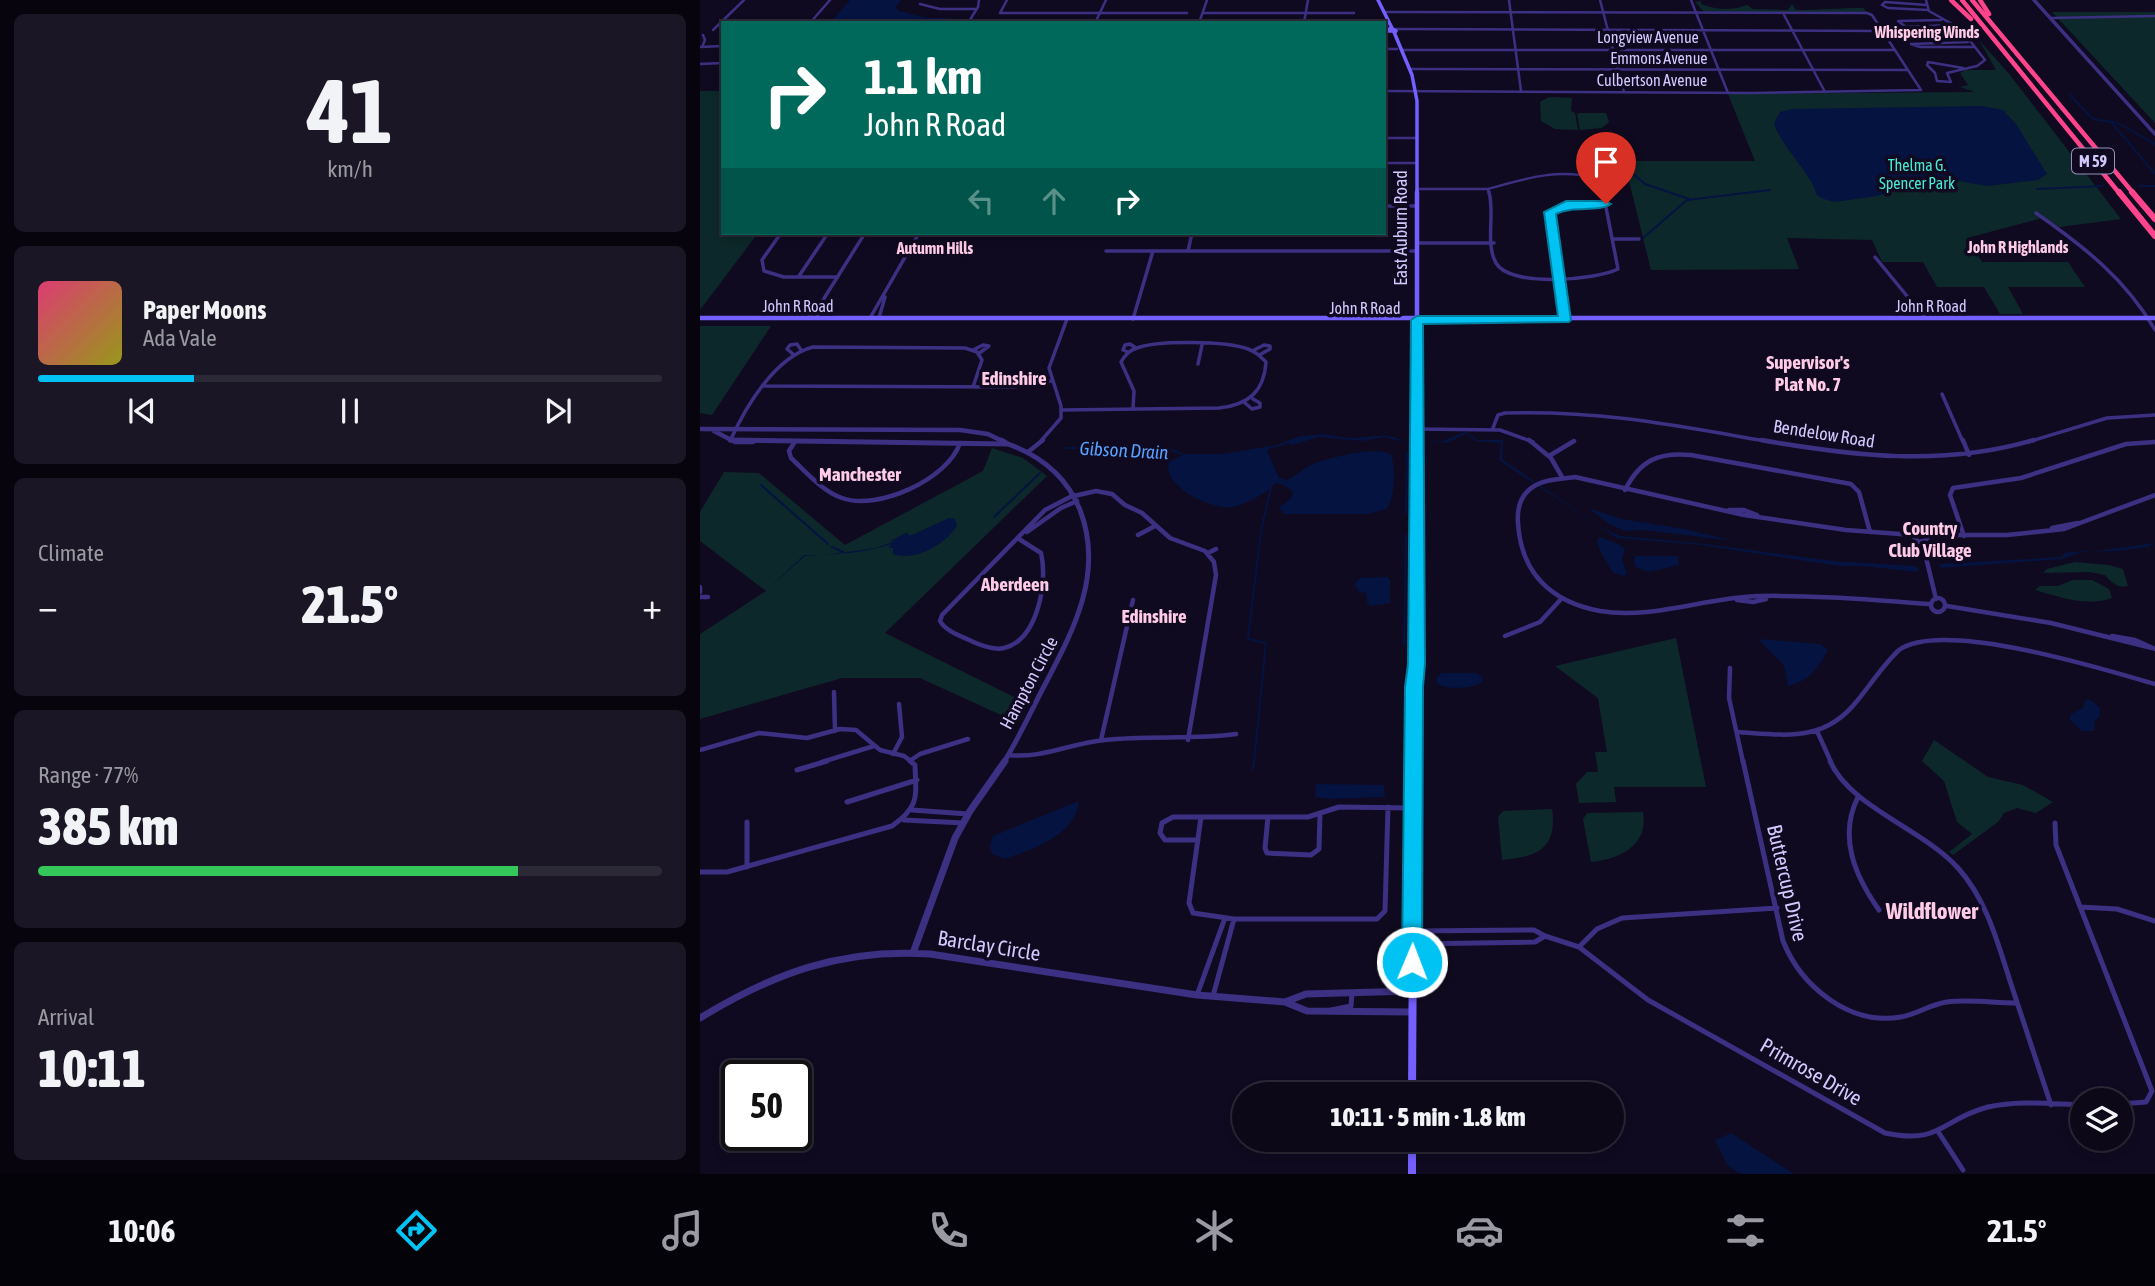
<!DOCTYPE html>
<meta charset="utf-8">
<style>
:root{--surface:#0c0818;--page:#1a1625;--text:#f1f3f6;--muted:#9a9aa2;--line:#2c2937;--accent:#00c3f4}
body{margin:0;font-family:"Asap Condensed",sans-serif;background:var(--page);color:var(--text);height:100vh;display:flex;flex-direction:column;font-size:26px;white-space:nowrap}
*{box-sizing:border-box;margin:0}
p{font-size:23px;color:var(--muted)}
.icon{flex:none;width:38px;height:38px;fill:none;stroke:currentColor;stroke-width:2;stroke-linecap:round;stroke-linejoin:round}
.map{position:relative;flex:1;overflow:hidden}
.panel{display:flex;flex-direction:column;gap:14px;padding:14px;background:#07040d;width:700px}
.panel>*{flex:none}
.guide{position:absolute;left:21px;top:21px;width:665px;height:214px;border-radius:0px;box-shadow:0 4px 10px #0003,0 0 0 2px var(--line);background:#00695c;color:#fff;overflow:hidden}
.controls{position:absolute;left:1370px;top:1088px;display:grid;gap:14px}
.controls a{display:grid;place-items:center;width:63px;height:63px;border-radius:50%;background:var(--surface);box-shadow:0 4px 10px #0003,0 0 0 2px var(--line);font-size:35px}
.speed{position:absolute;left:21px;top:1060px;display:flex;gap:14px;font-size:35px;font-weight:700;text-align:center}
.speed>*{display:grid;place-content:center;width:91px;height:91px;border-radius:50%;background:var(--surface);box-shadow:0 4px 10px #0003,0 0 0 2px var(--line);line-height:1}
.speed .limit{border:4px solid #111;border-radius:10px;background:#fff;color:#111}
.pin{position:absolute;display:grid;place-items:center;width:60px;height:60px;color:#fff;margin:-72px -30px;border-radius:50% 50% 50% 0;rotate:-45deg;box-shadow:0 0 7px #0007}
.pin .icon{rotate:45deg}
.me{position:absolute;width:77px;margin:-38px;rotate:1deg;stroke-linejoin:round;filter:drop-shadow(0 0 5px #0008)}
.turn{display:flex;align-items:center;gap:24px;height:147px;padding:0 28px;font-size:32px}
.turn .icon{width:91px;height:91px;stroke-width:2.5}
.turn b{display:block;font-size:49px;line-height:60px}
.lanes{display:flex;align-items:center;height:66px;padding:0 28px;background:#0003;justify-content:center;gap:35px;direction:ltr}
.lanes .off{opacity:.35}
.big{font-size:52px;font-weight:800;line-height:1.1}
.panel .widget{flex:1;display:flex;flex-direction:column;justify-content:center;gap:10px;min-width:0;padding:0 24px;border-radius:10px;background:var(--page)}
.panel .dial{align-items:center;gap:0}
.dial b{font-size:91px;line-height:1}
.song{display:flex;align-items:center;gap:21px}
.cover{width:84px;height:84px;border-radius:10px;background:linear-gradient(135deg,hsl(340 70% 55%),hsl(60 70% 35%))}
.played{height:7px;border-radius:4px;background:linear-gradient(90deg,var(--accent) 25%,var(--line) 25%)}
.keys{display:flex;justify-content:space-around;direction:ltr}
.heat{display:flex;justify-content:space-between;align-items:center;font-size:38px;direction:ltr}
.charge{height:10px;border-radius:5px;background:linear-gradient(90deg,#34c759 77%,var(--line) 0)}
.trip{position:absolute;left:532px;top:1082px;width:392px;height:70px;border-radius:35px;background:var(--surface);box-shadow:0 4px 10px #0003,0 0 0 2px var(--line);font-weight:800;line-height:70px;text-align:center}
.dock{display:flex;height:112px;justify-content:space-around;align-items:center;background:#05030a;color:var(--muted)}
.dock .icon{width:49px;height:49px}
.dock .current{color:var(--accent)}
.dock b{font-size:32px;color:var(--text)}
main{display:flex;flex:1;min-height:0}
.map>svg:first-child{display:block}
.green{fill:#0d282a}
.water{fill:#04133f}
.lines{fill:none;stroke-linecap:round;stroke-linejoin:round}
.stream-far1{stroke:#04133f;stroke-width:2}
.stream{stroke:#04133f;stroke-width:2.5}
.minor-far3{stroke:#3c3083;stroke-width:2.5}
.minor-far2{stroke:#3c3083;stroke-width:3.5}
.minor-far1{stroke:#3c3083;stroke-width:4.5}
.minor{stroke:#3c3083;stroke-width:5}
.tertiary-far3{stroke:#3c3083;stroke-width:3.5}
.tertiary-far2{stroke:#3c3083;stroke-width:4.5}
.tertiary-far1{stroke:#3c3083;stroke-width:5}
.tertiary{stroke:#3c3083;stroke-width:7}
.secondary-far3{stroke:#7460ff;stroke-width:3.5}
.secondary-far2{stroke:#7460ff;stroke-width:4.5}
.secondary-far1{stroke:#7460ff;stroke-width:6}
.secondary{stroke:#7460ff;stroke-width:8}
.motorway-far1{stroke:#ff448b;stroke-width:4.5}
.motorway{stroke:#ff448b;stroke-width:6}
.route{fill:#00c3f4;stroke:#007f9f;stroke-width:2}
.labels{text-anchor:middle;stroke-width:7;stroke-linejoin:round;paint-order:stroke}
.far-neighbourhood-label{font-size:16px;font-weight:bold;fill:#ffcbe7;stroke:#100a20}
.far-street-label{font-size:16px;fill:#d4c9ff;stroke:#100a20}
.shield{fill:#100a20;stroke:#9990bc;stroke-width:2}
.shield-label{font-size:16px;font-weight:bold;fill:#d4c9ff}
.far-park-label{font-size:16px;fill:#49ead2;stroke:#100a20}
.street-label{font-size:18px;fill:#d4c9ff;stroke:#100a20}
.neighbourhood-label{font-size:19px;font-weight:bold;fill:#ffcbe7;stroke:#100a20}
.water-label{font-size:19px;font-style:italic;fill:#57a0ff;stroke:#100a20}
.near-street-label{font-size:21px;fill:#d4c9ff;stroke:#100a20}
.near-neighbourhood-label{font-size:23px;font-weight:bold;fill:#ffcbe7;stroke:#100a20}
</style>
<main>
<section class="panel">
<div class="widget dial"><b>41</b><p>km/h</p></div>
<div class="widget">
<div class="song"><i class="cover"></i><div><b>Paper Moons</b><p>Ada Vale</p></div></div>
<div class="played"></div>
<div class="keys"><svg class="icon" aria-label="previous" viewBox="0 0 24 24"><path d="M18 5L8 12l10 7zM5 5v14"/></svg><svg class="icon" aria-label="pause" viewBox="0 0 24 24"><path d="M8 5v14M16 5v14"/></svg><svg class="icon" aria-label="next" viewBox="0 0 24 24"><path d="M6 5l10 7-10 7zM19 5v14"/></svg></div>
</div>
<div class="widget"><p>Climate</p>
<div class="heat"><a>−</a><b class="big">21.5°</b><a>+</a></div>
</div>
<div class="widget"><p>Range · 77%</p><b class="big">385 km</b><div class="charge"></div></div>
<div class="widget"><p>Arrival</p><b class="big">10:11</b></div>
</section>
<div class="map">
<svg width="1455" height="1174" viewBox="0 0 1455 1174">
<rect width="100%" height="100%" fill="#100a20"/>
<!-- green -->
<path class="green" d="M1001,1V4C1017,10 1031,11 1047,5L1053,9L1088,10L1092,4L1096,10C1120,10 1140,8 1163,8L1167,12H1004L995,2Z
M1352,12H1455V123Z
M1279,40L1310,75L1421,219L1359,227L1341,215L1339,219L1267,238L1282,262H1368L1385,287H1308L1323,314H1300L1284,287H1237L1223,262H1182L1172,240L1087,238L1099,269L951,270L924,161H1055L1028,94L1275,92L1260,87L1268,85L1260,73L1266,70H1296Z
M0,91H23V233H58L0,310Z
M849,97L872,98L871,111L875,113L878,130L855,129L841,121L840,102Z
M880,113H906L909,122L902,128L880,130L877,114Z
M0,326H71L12,415L0,413Z
M292,448L323,458L347,476L185,633L326,703L316,722L220,678H142L0,719V634L66,591L0,541V512L24,472L59,473L145,545L283,471Z
M1375,562L1409,565L1423,569L1428,586C1418,589 1411,582 1405,575L1389,572L1343,573L1347,569Z
M1373,580H1392L1409,589L1412,598C1386,607 1360,597 1335,590L1340,586H1358Z
M976,638L1006,787H914L916,802L879,803L876,784L887,772H898L895,752H907L898,698L855,666Z
M1234,740L1288,777L1323,785L1353,802L1336,813L1317,808L1304,813L1298,822L1253,855L1249,852L1272,834L1257,822L1244,781L1222,761Z
M852,809C858,849 836,857 802,860L798,817L803,811Z
M943,812C949,845 920,859 891,862L883,819L887,813Z"/>
<!-- water -->
<path class="water" d="M150,0H201L196,7L199,11L228,18H248L246,23H136L134,18Z
M1282,106L1303,110L1316,124L1347,174L1338,180L1287,186L1247,179L1218,182L1177,196L1134,202L1121,198L1116,194C1115,178 1079,144 1074,123L1080,112L1092,109Z
M765,432L778,440H803L802,459L899,526L920,536L1005,544L1133,561L1215,566L1219,569L1216,572L1164,566H1140L1001,545L917,538L803,463L799,459L801,443L776,441L766,434L746,443L729,441H742Z
M625,434C634,436 645,438 654,438C670,438 690,431 703,442L684,437L662,441L619,437L589,446L591,444L588,443C581,448 573,445 567,451L579,478L588,480C596,475 603,469 611,465C627,458 676,445 691,455C696,468 695,497 687,509L668,514H584L579,508L591,498L593,492L584,485L576,483C566,493 547,504 533,507C512,510 461,486 469,462L485,454H522L577,445L600,436Z
M888,508L922,519L985,529L1034,541L944,530L925,531L911,525Z
M249,518L255,519L257,526C246,544 215,562 193,554V548H189L191,544C163,554 134,554 105,556L69,588L104,555H124L176,548L195,541H190L208,532V535H212Z
M900,537L920,545L925,549L922,560L927,574L924,576L913,573C908,563 898,551 897,540Z
M1455,543L1448,547L1416,551L1381,552L1362,559L1255,567L1241,568L1238,564L1329,559L1361,557L1365,553L1382,551L1391,552Z
M936,556H978L979,565L949,572L936,567L933,560Z
M687,577L690,580V603L671,606L667,602L666,593L659,592L654,584L660,578Z
M1058,639L1121,644L1128,650C1118,668 1110,681 1088,686L1084,665Z
M742,673H777L782,677L783,682C771,689 750,690 737,684V677Z
M1386,699L1391,700L1400,708V716L1395,721L1394,731H1382L1370,720L1371,714L1383,708Z
M616,784L684,785L685,797L629,799L615,797Z
M376,802H379C375,836 331,850 304,859L292,854L290,846L293,836Z
M1031,1133L1094,1174H1041L1028,1166L1015,1140Z"/>
<g class="lines">
<!-- stream-far1 -->
<path class="stream-far1" d="M1369,94L1393,119L1418,123L1455,144
M1411,122L1455,174
M925,167L945,184L989,199
M1438,186H1455
M1337,189L1403,186
M943,238L987,200L1070,190
M366,448H466L482,454
M61,485L128,544
M706,513L707,453
M294,517L340,473
M132,547L143,552
M704,644L706,535
M554,762L566,643L548,639L561,531L571,488"/>
<!-- stream -->
<path class="stream" d="M553,769L554,761"/>
<!-- minor-far3 -->
<path class="minor-far3" d="M307,0L300,13H487
M809,0L821,91
M900,0L924,92
M991,0L1028,93
M1226,0L1229,11L1261,29L1285,60L1277,66L1247,73L1251,82L1237,81L1235,73L1227,65L1228,62L1263,68
M220,4L240,9H277
M1227,5L1185,2L1182,5L1188,8L1228,10
M684,12L1167,13L1172,15L1221,90L1052,93L684,91
M503,13H654
M1083,13L1125,92
M1351,18L1455,16
M1241,20L1198,21L1206,27L1251,25
M110,23L130,0
M268,23L278,7L279,0
M395,23L406,0
M499,23L507,0
M604,23L608,0
M695,29L1182,31
M13,30L44,0
M1268,42L1211,44L1220,47H1273
M0,47L23,46
M2,47L5,40L3,35
M684,49H697
M701,50H1195
M0,64L23,63
M709,69L1208,70
M684,138H717
M684,163H717
M717,189H788
M788,189L789,194
M788,189C823,179 861,167 897,179L904,194"/>
<!-- minor-far2 -->
<path class="minor-far2" d="M789,192C795,213 785,244 796,263C810,288 896,280 918,269L903,192
M684,206H717
M1336,213C1383,246 1426,279 1455,330
M81,233L62,260L64,271L84,277H138
M913,239H939
M717,243H794
M210,249H249
M406,251H717
M488,251L492,233
M1175,257L1225,318
M99,276L128,233
M108,318L123,300L165,233
M116,318L122,301
M170,318L219,233
M179,318L185,297
M433,319L453,251
M865,319L850,212L869,204H906
M273,350L283,345L289,346L278,354
M554,350L564,345L570,346V349L561,354
M428,352L423,350L425,345L430,344L436,348
M93,354L87,349L90,345L97,344L101,350
M498,364L502,345
M64,386L314,387L351,381
M1242,394L1263,442
M545,403L552,409L560,407V403L553,399
M362,410L519,408C548,405 564,392 566,362C560,356 556,352 548,349C527,341 458,340 437,348C429,350 425,355 421,362L434,391L433,409
M793,428L798,415L805,413C901,410 978,426 1071,442
M716,429L800,430L833,442
M30,441C46,406 75,357 113,347L265,348L277,352L282,360L273,387
M340,442L361,418V406L349,368L367,319
M1328,442L1407,418L1455,415"/>
<!-- minor-far1 -->
<path class="minor-far1" d="M829,440L851,458L862,477
M1061,440C1153,456 1243,467 1334,440
M1263,440L1269,455
M94,443L89,451L91,458C106,472 122,491 142,498C178,511 248,479 260,443
M328,452L343,440
M849,456L874,441
M925,490C940,460 959,452 991,455L1151,484L1159,492L1170,532
M374,496L396,491L412,494L425,505L442,513L470,538L505,551L514,562L516,575L488,740
M1029,510H1044L1057,515
M1352,528L1378,523
M1214 535a7 7 0 1 1 14 0a7 7 0 1 1-14 0Z
M327,532L361,508L377,501
M438,535L455,526
M1213,535L1146,530L1044,515L875,477C859,479 842,479 830,489C819,498 817,510 818,523C821,573 851,602 900,611C952,620 1007,597 1059,596C1115,595 1173,600 1229,604
M1229,535H1307L1364,529L1455,495
M1264,536L1250,495L1253,488L1321,478L1426,444L1455,442
M319,539L341,553C348,581 338,640 304,648C292,651 277,644 267,639C258,635 245,630 240,621L242,615L345,510L374,495
M1222,541L1236,599
M508,553L516,549
M0,587V592
M0,597H8
M1231 605a7 7 0 1 1 14 0a7 7 0 1 1-14 0Z
M1037,600L1053,602L1066,599
M1247,606L1351,623L1452,648
M805,636L840,622L862,598
M1412,636L1435,640L1455,649
M1030,668L1029,698L1043,762
M134,692L135,731
M1117,731L1131,762
M1037,732C1085,735 1124,743 1157,701C1171,684 1183,665 1199,650C1243,619 1403,669 1455,684
M401,740L433,600
M0,750L59,733L107,738L140,729L156,730L180,750L204,756L212,762
M193,754L202,737L199,704
M308,755C342,759 371,743 405,740C448,735 492,740 536,734
M211,760L220,754L268,739
M122,762L174,746"/>
<!-- minor -->
<path class="minor" d="M1043,761L1083,941C1101,986 1149,1026 1201,1017C1217,1014 1231,1004 1247,1002C1270,999 1294,1003 1317,1003
M1130,761C1150,807 1223,829 1258,868C1287,900 1298,944 1311,984C1324,1024 1338,1065 1351,1105
M97,770L127,761
M1158,797C1138,837 1155,876 1179,910
M147,802L217,780
M212,810L268,814
M501,817L489,903L493,913L534,919H677L685,911L688,807
M568,817L565,848L567,853L611,855L619,849L620,813
M204,820L263,823
M47,822V867
M1355,823L1356,845L1452,1091L1446,1102L1421,1104
M498,840H465L460,833L462,823L473,817H608L639,807L713,808
M0,872H27L192,826C220,806 216,797 215,765L210,761
M1380,907L1417,909L1455,921
M713,931L834,930L845,936L835,942L713,944
M845,936L879,947L948,1000L1185,1133C1242,1145 1241,1119 1288,1107C1319,1100 1351,1104 1382,1105
M879,947L897,929L922,918L1077,908
M497,995L525,918
M513,996L534,919
M631,1010L651,1006L652,993
M1239,1133L1263,1170"/>
<!-- tertiary-far3 -->
<path class="tertiary-far3" d="M1334,0L1455,134"/>
<!-- tertiary-far2 -->
<path class="tertiary-far2" d="M0,429L260,430L288,434L304,442
M14,431L35,442H53"/>
<!-- tertiary-far1 -->
<path class="tertiary-far1" d="M32,440L308,444C341,456 367,477 380,510C406,577 369,638 339,696C328,718 317,741 304,762
M301,440L308,444"/>
<!-- tertiary -->
<path class="tertiary" d="M213,953L255,838L270,811L305,761
M585,1002L606,994L712,991
M0,1018C74,973 142,948 230,954L497,995L585,1002L607,1011L712,1012"/>
<!-- secondary-far3 -->
<path class="secondary-far3" d="M678,0L692,28
M691,28L696,31H686Z
M694,32L712,75L717,101V194"/>
<!-- secondary-far2 -->
<path class="secondary-far2" d="M717,192V442
M0,318H1455"/>
<!-- secondary-far1 -->
<path class="secondary-far1" d="M714,762V687L717,664V440"/>
<!-- secondary -->
<path class="secondary" d="M712,1094L714,761
M712,1139V1174"/>
<!-- motorway-far1 -->
<path class="motorway-far1" d="M1251,0L1271,19
M1262,0L1420,194
M1272,0L1434,194
M1280,0L1289,14"/>
<!-- motorway -->
<path class="motorway" d="M1419,192L1455,236
M1432,192L1455,219"/>
</g>
<!-- route -->
<path class="route" d="M866,201H906L911,204C898,213 873,205 856,214L871,320L869,322L723,324L725,664L723,687L722,962L719,970L712,972L705,970L702,962L705,687L708,664L711,320L717,316H858L844,212Z"/>
<g class="labels">
<!-- far-neighbourhood labels -->
<g class="far-neighbourhood-label">
<text x="1227" y="38">Whispering Winds</text>
<text x="1318" y="253">John R Highlands</text>
<text x="235" y="254">Autumn Hills</text>
</g>
<!-- far-street labels -->
<g class="far-street-label">
<text x="948" y="43">Longview Avenue</text>
<text x="959" y="64">Emmons Avenue</text>
<text x="952" y="86">Culbertson Avenue</text>
<text x="98" y="312">John R Road</text>
<text x="1231" y="312">John R Road</text>
<text x="665" y="314">John R Road</text>
</g>
<!-- shield labels -->
<rect class="shield" x="1372" y="148.5" width="42" height="25" rx="5"/>
<g class="shield-label">
<text x="1393" y="167">M 59</text>
</g>
<!-- far-park labels -->
<g class="far-park-label">
<text x="1217" y="171">Thelma G.<tspan x="1217" dy="18">Spencer Park</tspan></text>
</g>
<!-- street labels -->
<g class="street-label">
<text transform="translate(701 228) rotate(-90)" y="6">East Auburn Road</text>
<text transform="translate(1124 434) rotate(9)" y="6">Bendelow Road</text>
<text transform="translate(329 683) rotate(-62)" y="6">Hampton Circle</text>
</g>
<!-- neighbourhood labels -->
<g class="neighbourhood-label">
<text x="1108" y="369">Supervisor's<tspan x="1108" dy="22">Plat No. 7</tspan></text>
<text x="314" y="385">Edinshire</text>
<text x="160" y="481">Manchester</text>
<text x="1230" y="535">Country<tspan x="1230" dy="22">Club Village</tspan></text>
<text x="315" y="591">Aberdeen</text>
<text x="454" y="623">Edinshire</text>
</g>
<!-- water labels -->
<g class="water-label">
<text transform="translate(424 450) rotate(3)" y="7">Gibson Drain</text>
</g>
<!-- near-street labels -->
<g class="near-street-label">
<text transform="translate(1087 883) rotate(77)" y="7">Buttercup Drive</text>
<text transform="translate(289 946) rotate(9)" y="7">Barclay Circle</text>
<text transform="translate(1111 1072) rotate(30)" y="7">Primrose Drive</text>
</g>
<!-- near-neighbourhood labels -->
<g class="near-neighbourhood-label">
<text x="1232" y="919">Wildflower</text>
</g>
</g>
</svg>
<div class="controls">
<a><svg class="icon" aria-label="layers" viewBox="0 0 24 24"><path d="M12 4l9 5-9 5-9-5zM3 14l9 5 9-5"/></svg></a>
</div>
<div class="speed"><div class="limit">50</div></div>
<div class="pin" style="left:906px;top:204px;background:#d93025"><svg class="icon" aria-label="arrive" viewBox="0 0 24 24"><path d="M6 21V4h12l-3 4 3 4H6"/></svg></div>
<svg class="me" style="left:712px;top:962px" viewBox="-20 -20 40 40"><circle r="17" fill="#00c3f4" stroke="#fff" stroke-width="3"/><path d="M0-11L8 9 0 5-8 9z" fill="#fff"/></svg>
<div class="trip">10:11 · 5 min · 1.8 km</div>
<div class="guide">
<div class="turn"><svg class="icon" aria-label="right" viewBox="0 0 24 24"><path d="M7 20v-9h11M14 6l5 5-5 5"/></svg><div><b>1.1 km</b>John R Road</div></div>
<div class="lanes"><svg class="icon off" aria-label="left" viewBox="0 0 24 24"><path d="M17 20v-9H6M10 6l-5 5 5 5"/></svg><svg class="icon off" aria-label="ahead" viewBox="0 0 24 24"><path d="M12 20V5M6 11l6-6 6 6"/></svg><svg class="icon" aria-label="right" viewBox="0 0 24 24"><path d="M7 20v-9h11M14 6l5 5-5 5"/></svg></div>
</div>
</div>
</main>
<nav class="dock">
<b>10:06</b>
<svg class="icon current" aria-label="directions" viewBox="0 0 24 24"><path d="M12 3l9 9-9 9-9-9zM9 14v-3h6M13 9l2 2-2 2"/></svg>
<svg class="icon" aria-label="music" viewBox="0 0 24 24"><path d="M9 18V5l10-2v13"/><circle cx="6" cy="18" r="3"/><circle cx="16" cy="16" r="3"/></svg>
<svg class="icon" aria-label="phone" viewBox="0 0 24 24"><path d="M5 4h4l2 5-3 2q2 4 5 5l2-3 5 2v4C11 20 4 13 5 4z"/></svg>
<svg class="icon" aria-label="climate" viewBox="0 0 24 24"><path d="M12 3v18M4 7l16 10M4 17L20 7"/></svg>
<svg class="icon" aria-label="car" viewBox="0 0 24 24"><path d="M5 17H2v-5l4-1 3-4h7l3 4 3 1v5h-3M9 17h6M6 11h13"/><circle cx="7" cy="17" r="2"/><circle cx="17" cy="17" r="2"/></svg>
<svg class="icon" aria-label="filters" viewBox="0 0 24 24"><path d="M4 7h16M4 17h16"/><circle cx="9" cy="7" r="2"/><circle cx="15" cy="17" r="2"/></svg>
<b>21.5°</b>
</nav>
